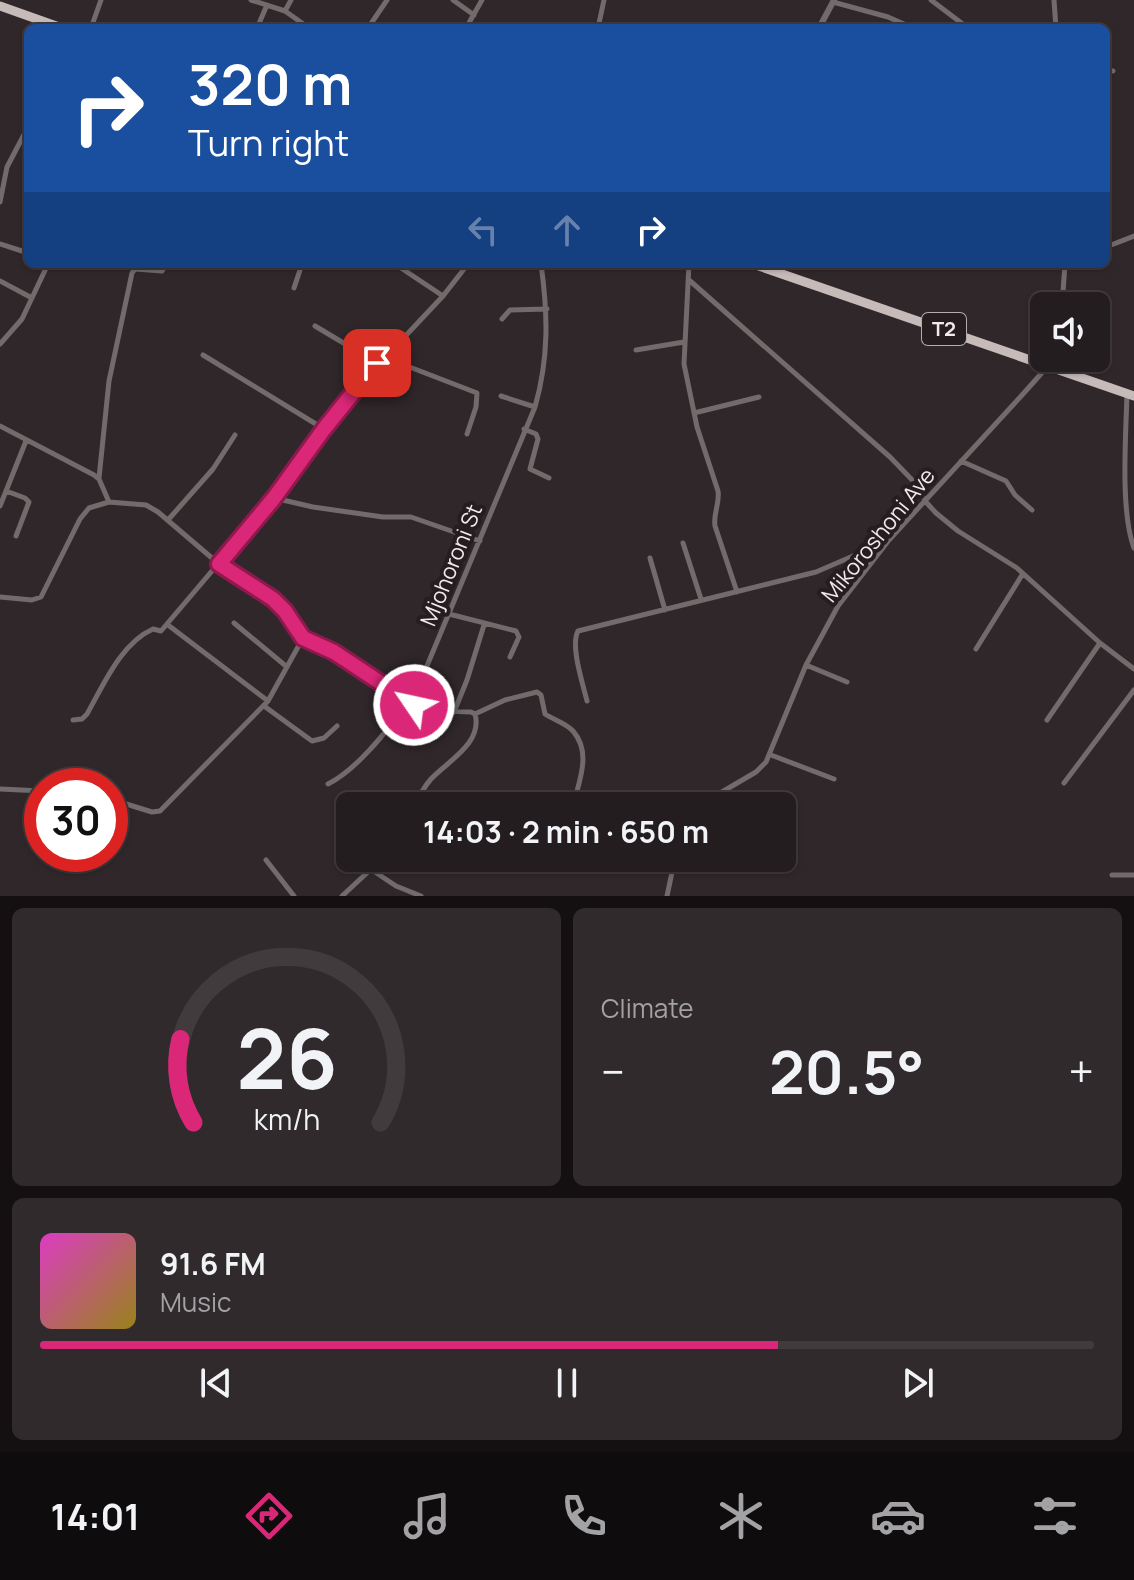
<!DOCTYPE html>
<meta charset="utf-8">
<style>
:root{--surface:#241d20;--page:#302a2d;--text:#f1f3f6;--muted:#a3a2a5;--line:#413b3e;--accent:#db2777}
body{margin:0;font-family:Manrope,sans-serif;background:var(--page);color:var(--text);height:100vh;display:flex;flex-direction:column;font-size:30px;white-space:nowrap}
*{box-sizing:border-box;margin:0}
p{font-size:26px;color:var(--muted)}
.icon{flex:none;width:44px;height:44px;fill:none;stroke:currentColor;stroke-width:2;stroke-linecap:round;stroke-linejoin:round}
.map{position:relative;height:896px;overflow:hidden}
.sheet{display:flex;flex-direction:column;gap:12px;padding:12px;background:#141012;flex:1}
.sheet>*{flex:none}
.top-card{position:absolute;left:24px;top:24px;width:1086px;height:244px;border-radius:12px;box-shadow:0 2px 6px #0004,0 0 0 2px var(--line);background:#1a4fa0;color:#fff;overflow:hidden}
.controls{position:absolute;left:1030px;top:292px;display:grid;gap:16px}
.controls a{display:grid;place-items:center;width:80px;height:80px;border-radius:12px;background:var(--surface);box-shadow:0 2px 6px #0004,0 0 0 2px var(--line);font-size:40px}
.speed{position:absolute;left:24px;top:768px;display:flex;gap:16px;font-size:40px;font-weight:700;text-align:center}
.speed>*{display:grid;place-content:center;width:104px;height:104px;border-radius:50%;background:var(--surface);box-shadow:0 2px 6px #0004,0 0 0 2px var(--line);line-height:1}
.speed .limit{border:12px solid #d22;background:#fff;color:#111}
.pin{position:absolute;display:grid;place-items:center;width:68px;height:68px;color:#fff;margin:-34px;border-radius:16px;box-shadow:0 4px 12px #0006}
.me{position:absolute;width:88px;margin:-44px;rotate:304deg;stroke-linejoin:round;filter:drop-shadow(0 0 6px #0008)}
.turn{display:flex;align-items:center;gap:28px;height:168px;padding:0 32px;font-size:36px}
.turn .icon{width:104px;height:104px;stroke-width:2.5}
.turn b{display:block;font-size:56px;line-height:68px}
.lanes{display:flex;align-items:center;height:76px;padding:0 32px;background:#0003;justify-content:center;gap:40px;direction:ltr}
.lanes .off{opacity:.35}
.big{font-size:60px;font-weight:700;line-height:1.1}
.sheet .widget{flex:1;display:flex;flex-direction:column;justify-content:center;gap:12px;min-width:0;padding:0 28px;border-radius:12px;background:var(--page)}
.sheet .dial{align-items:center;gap:0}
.dial svg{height:208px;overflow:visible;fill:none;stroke:var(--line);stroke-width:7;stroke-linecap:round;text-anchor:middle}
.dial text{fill:var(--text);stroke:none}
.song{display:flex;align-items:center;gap:24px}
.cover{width:96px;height:96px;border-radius:12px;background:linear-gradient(135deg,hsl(310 70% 55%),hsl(50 70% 35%))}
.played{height:8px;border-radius:4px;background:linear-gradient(90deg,var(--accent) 70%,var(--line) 70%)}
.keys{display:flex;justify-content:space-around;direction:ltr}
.heat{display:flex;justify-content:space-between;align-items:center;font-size:44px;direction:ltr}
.sheet .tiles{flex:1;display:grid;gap:12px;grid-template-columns:1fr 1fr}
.widget:last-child{grid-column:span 2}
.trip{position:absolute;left:336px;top:792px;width:460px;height:80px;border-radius:12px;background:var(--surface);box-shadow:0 2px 6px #0004,0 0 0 2px var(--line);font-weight:700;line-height:80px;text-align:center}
.tab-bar{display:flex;height:128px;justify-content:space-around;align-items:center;background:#0e0c0d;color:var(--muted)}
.tab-bar .icon{width:56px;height:56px}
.tab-bar .on{color:var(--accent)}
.tab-bar b{font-size:36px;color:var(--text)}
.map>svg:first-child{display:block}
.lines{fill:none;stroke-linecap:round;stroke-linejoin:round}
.minor{stroke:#716c6b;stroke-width:5}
.tertiary{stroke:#716c6b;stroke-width:6}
.trunk{stroke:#c7bbba;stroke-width:9}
.route-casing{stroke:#8e194d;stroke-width:20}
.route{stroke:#db2777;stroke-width:14}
.labels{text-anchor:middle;stroke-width:8;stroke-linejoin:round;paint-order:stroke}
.shield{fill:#261d21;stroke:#b4acb0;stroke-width:2}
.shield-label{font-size:20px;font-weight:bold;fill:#f1eaed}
.street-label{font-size:22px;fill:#f1eaed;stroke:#261d21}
</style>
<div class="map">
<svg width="1134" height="896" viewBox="0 0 1134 896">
<rect width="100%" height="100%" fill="#30272a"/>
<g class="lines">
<!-- minor -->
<path class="minor" d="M251,0L285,11L309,28
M453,0L474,15
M931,0L968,28
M1054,0L1056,28
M833,2L888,17L913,28
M285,11L291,0
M91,28L101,0
M257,28L267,5
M368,28L387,0
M466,28L482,0
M598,28L604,0
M1106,70L1113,71
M0,202L7,167L28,127
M0,244L25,252
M1106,247L1134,236
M395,264L443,296
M689,264L684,364L697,427L718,491C720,504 713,513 715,526L737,592
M689,280L890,457L918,486L925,501L936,513L958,531L1017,568L1100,643L1134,669
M0,281L32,298
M294,288L302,264
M1062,306L1065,264
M502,319L510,310L547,309
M315,326L377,363
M0,344L22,319L48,264
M636,350L684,342
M203,355L324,429
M387,355L407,366L477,393L476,407L467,434
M1127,393C1126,434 1120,511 1134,548
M501,396L535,407
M694,413L759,397
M0,426L94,475L99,479L109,502L146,505L158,512L233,576L259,588L273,599L285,611L303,638L334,652L414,705
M524,429L536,434L538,439L530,469L549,478
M961,461L1006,481L1015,495L1032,510
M99,478L109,381L132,273L135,269L162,271L166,264
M6,491L25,498L29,502L16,536
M274,498L313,507L383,517H411L480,541
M0,506L26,441
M168,520L213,469L235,435
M683,543L701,599
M650,558L665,610
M0,597L32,600L41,597L80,519L89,508L109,502
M449,614L516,631L519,637L510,657
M234,623L287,667
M168,625L268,701
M976,649L1022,575
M806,665L847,682
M587,701C583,684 570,646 578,631L816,572L888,541
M264,706L312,741L324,738L337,726
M454,712L467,680L484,625
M475,714L505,700L537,692L541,695L545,714C554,720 566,723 573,731C592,753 579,781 573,806
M73,720L82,719L87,714C103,686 121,643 153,629L161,631L274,498L351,394L443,296L468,264
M1047,720L1100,643
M771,755L834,779
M1064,783L1134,690
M328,784C358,769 388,729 409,702
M0,789L42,791
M110,799L152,812L160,811L268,701L303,638
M415,806C419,796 424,787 431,779C448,761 483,743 475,714L471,712L418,710L414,705V697L535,407C549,358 548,314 541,264
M698,806L756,772L766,762L806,665L838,606L889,540L1023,394L1048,366L1051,358
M65,854C71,862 91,862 101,859L103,854
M575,858L577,870
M266,860L294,896
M372,870L396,886L421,896
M1112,875H1134
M342,896L383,858
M667,896L675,858"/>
<!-- tertiary -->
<path class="tertiary" d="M819,28L834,0"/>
<!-- trunk -->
<path class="trunk" d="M0,6L62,28
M753,264L1134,396"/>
</g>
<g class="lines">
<!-- route casing -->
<g class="route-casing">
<path id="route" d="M377,363L324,429L274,498L219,564L273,599L285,611L303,638L334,652L414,705"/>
</g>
<!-- route -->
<use href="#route" class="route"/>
</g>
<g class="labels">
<!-- shield labels -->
<rect class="shield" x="922" y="313" width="44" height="32" rx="6"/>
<g class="shield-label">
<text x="944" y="336">T2</text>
</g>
<!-- street labels -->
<g class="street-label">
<text transform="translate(878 535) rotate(-51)" y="8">Mikoroshoni Ave</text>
<text transform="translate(451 565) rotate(-68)" y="8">Mjohoroni St</text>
</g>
</g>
</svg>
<div class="controls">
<a><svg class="icon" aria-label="sound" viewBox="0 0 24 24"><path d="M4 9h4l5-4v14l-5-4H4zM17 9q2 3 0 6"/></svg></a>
</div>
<div class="speed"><div class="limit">30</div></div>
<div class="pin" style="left:377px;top:363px;background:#d93025"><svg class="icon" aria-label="arrive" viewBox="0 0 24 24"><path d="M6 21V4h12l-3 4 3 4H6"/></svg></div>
<svg class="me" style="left:414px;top:705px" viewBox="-20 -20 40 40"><circle r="17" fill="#db2777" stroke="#fff" stroke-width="3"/><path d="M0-11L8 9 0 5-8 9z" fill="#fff"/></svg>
<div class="trip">14:03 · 2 min · 650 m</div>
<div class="top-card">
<div class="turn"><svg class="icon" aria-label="right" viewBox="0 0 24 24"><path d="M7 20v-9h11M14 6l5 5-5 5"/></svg><div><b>320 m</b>Turn right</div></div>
<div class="lanes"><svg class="icon off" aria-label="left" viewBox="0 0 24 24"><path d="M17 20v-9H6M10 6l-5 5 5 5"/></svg><svg class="icon off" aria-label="ahead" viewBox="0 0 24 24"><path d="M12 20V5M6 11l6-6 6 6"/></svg><svg class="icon" aria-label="right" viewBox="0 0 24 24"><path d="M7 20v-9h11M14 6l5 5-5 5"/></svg></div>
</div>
</div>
<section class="sheet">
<div class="tiles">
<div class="widget dial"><svg viewBox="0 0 100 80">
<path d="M14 69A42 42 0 1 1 86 69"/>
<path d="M14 69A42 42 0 0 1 9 37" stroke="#db2777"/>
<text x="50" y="56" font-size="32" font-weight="700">26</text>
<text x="50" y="72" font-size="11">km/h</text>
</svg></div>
<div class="widget"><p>Climate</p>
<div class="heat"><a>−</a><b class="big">20.5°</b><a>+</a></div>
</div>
<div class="widget">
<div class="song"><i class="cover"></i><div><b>91.6 FM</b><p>Music</p></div></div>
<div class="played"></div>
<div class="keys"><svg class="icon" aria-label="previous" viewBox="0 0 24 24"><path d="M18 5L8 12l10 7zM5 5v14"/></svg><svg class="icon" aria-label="pause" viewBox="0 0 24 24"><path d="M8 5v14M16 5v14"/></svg><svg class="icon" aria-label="next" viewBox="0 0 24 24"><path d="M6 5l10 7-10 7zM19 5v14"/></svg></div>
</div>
</div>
</section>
<nav class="tab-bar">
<b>14:01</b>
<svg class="icon on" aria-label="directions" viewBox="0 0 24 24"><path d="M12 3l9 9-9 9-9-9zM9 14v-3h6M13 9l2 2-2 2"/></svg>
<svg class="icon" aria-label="music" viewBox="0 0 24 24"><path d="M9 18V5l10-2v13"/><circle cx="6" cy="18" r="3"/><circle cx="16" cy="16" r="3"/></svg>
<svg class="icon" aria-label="phone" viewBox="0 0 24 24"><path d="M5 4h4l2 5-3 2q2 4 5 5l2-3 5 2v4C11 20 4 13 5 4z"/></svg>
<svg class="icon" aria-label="climate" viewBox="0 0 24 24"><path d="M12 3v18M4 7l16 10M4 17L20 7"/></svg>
<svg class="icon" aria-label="car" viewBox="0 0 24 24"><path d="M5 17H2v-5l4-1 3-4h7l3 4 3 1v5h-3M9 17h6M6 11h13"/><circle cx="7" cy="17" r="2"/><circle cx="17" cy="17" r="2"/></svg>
<svg class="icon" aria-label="filters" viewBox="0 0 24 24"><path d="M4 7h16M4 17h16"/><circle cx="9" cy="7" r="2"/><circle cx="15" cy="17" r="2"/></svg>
</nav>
